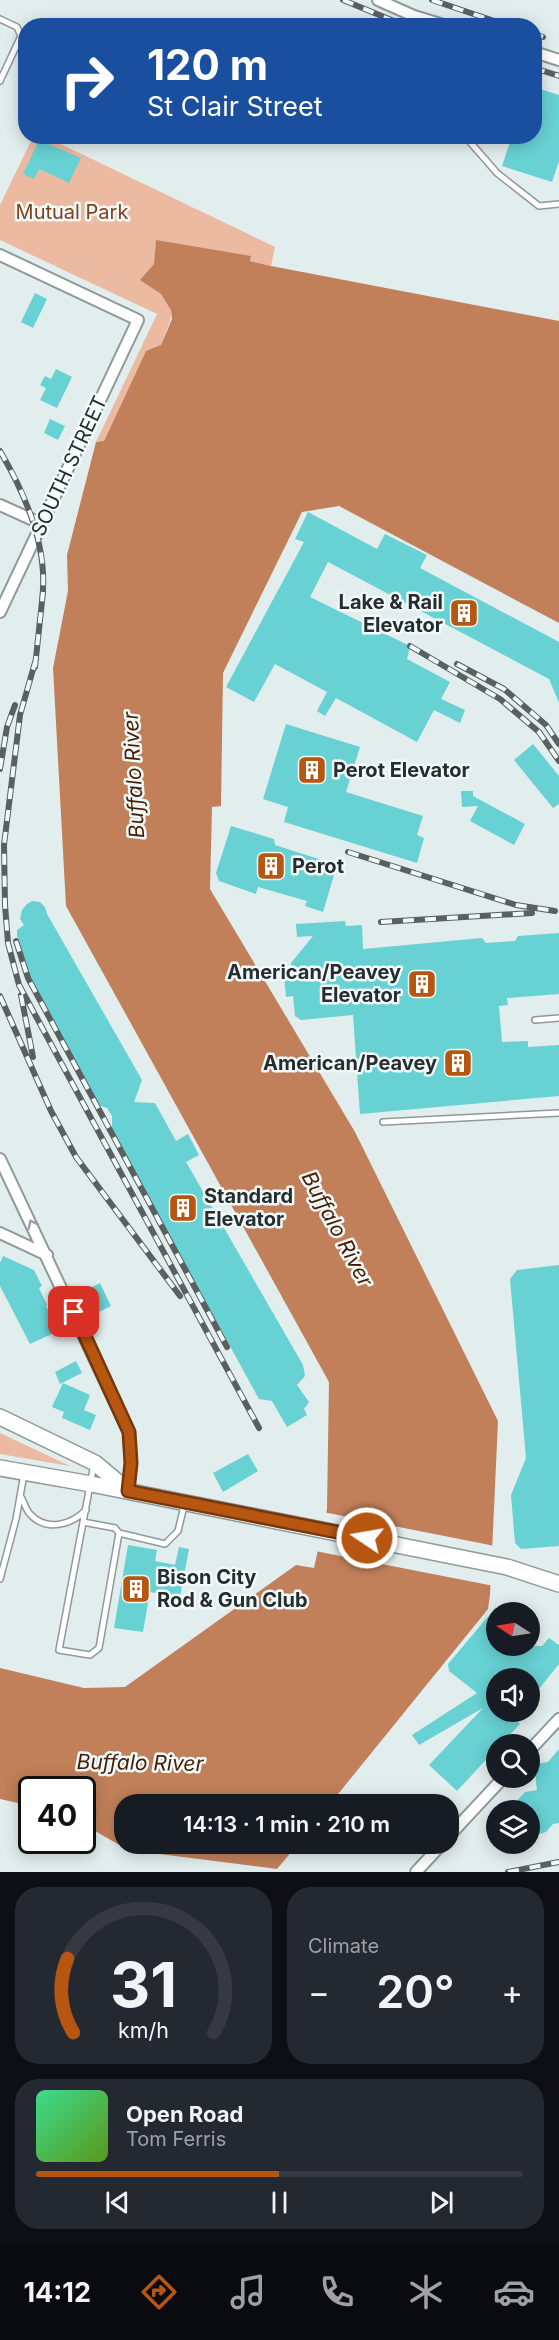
<!DOCTYPE html>
<meta charset="utf-8">
<style>
:root{--surface:#171b24;--page:#242831;--text:#f1f3f6;--muted:#9ea1a6;--line:#363941;--accent:#b65611}
body{margin:0;font-family:Inter,sans-serif;background:var(--page);color:var(--text);height:100vh;display:flex;flex-direction:column;font-size:22px;white-space:nowrap}
*{box-sizing:border-box;margin:0}
p{font-size:20px;color:var(--muted)}
.icon{flex:none;width:33px;height:33px;fill:none;stroke:currentColor;stroke-width:2;stroke-linecap:round;stroke-linejoin:round}
.map{position:relative;height:1872px;overflow:hidden}
.panel{display:flex;flex-direction:column;gap:15px;padding:15px;background:#0d0f14;flex:1}
.panel>*{flex:none}
.banner{position:absolute;left:18px;top:18px;width:524px;height:126px;border-radius:24px;box-shadow:0 3px 15px #0003;background:#1a4fa0;color:#fff;overflow:hidden}
.needle{width:39px;rotate:282deg}
.controls{position:absolute;left:486px;top:1602px;display:grid;gap:12px}
.controls a{display:grid;place-items:center;width:54px;height:54px;border-radius:50%;background:var(--surface);box-shadow:0 3px 15px #0003;font-size:30px}
.speed{position:absolute;left:18px;top:1776px;display:flex;gap:12px;font-size:30px;font-weight:700;text-align:center}
.speed>*{display:grid;place-content:center;width:78px;height:78px;border-radius:50%;background:var(--surface);box-shadow:0 3px 15px #0003;line-height:1}
.speed .limit{border:3px solid #111;border-radius:9px;background:#fff;color:#111}
.pin{position:absolute;display:grid;place-items:center;width:51px;height:51px;color:#fff;margin:-26px;border-radius:12px;box-shadow:0 3px 9px #0006}
.me{position:absolute;width:66px;margin:-33px;rotate:282deg;stroke-linejoin:round;filter:drop-shadow(0 0 4px #0008)}
.turn{display:flex;align-items:center;gap:21px;height:126px;padding:0 30px;font-size:27px}
.turn .icon{width:78px;height:78px;stroke-width:2.5}
.turn b{display:block;font-size:42px;line-height:51px}
.big{font-size:45px;font-weight:600;line-height:1.1}
.panel .widget{flex:1;display:flex;flex-direction:column;justify-content:center;gap:9px;min-width:0;padding:0 21px;border-radius:24px;background:var(--page)}
.panel .dial{align-items:center;gap:0}
.dial svg{height:156px;overflow:visible;fill:none;stroke:var(--line);stroke-width:7;stroke-linecap:round;text-anchor:middle}
.dial text{fill:var(--text);stroke:none}
.song{display:flex;align-items:center;gap:18px}
.cover{width:72px;height:72px;border-radius:9px;background:linear-gradient(135deg,hsl(150 70% 55%),hsl(90 70% 35%))}
.played{height:6px;border-radius:3px;background:linear-gradient(90deg,var(--accent) 50%,var(--line) 50%)}
.keys{display:flex;justify-content:space-around;direction:ltr}
.heat{display:flex;justify-content:space-between;align-items:center;font-size:33px;direction:ltr}
.panel .tiles{flex:1;display:grid;gap:15px;grid-template-columns:1fr 1fr}
.widget:last-child{grid-column:span 2}
.trip{position:absolute;left:114px;top:1794px;width:345px;height:60px;border-radius:24px;background:var(--surface);box-shadow:0 3px 15px #0003;font-weight:600;line-height:60px;text-align:center}
.menu{display:flex;height:96px;justify-content:space-around;align-items:center;background:#090b0e;color:var(--muted)}
.menu .icon{width:42px;height:42px}
.menu .current{color:var(--accent)}
.menu b{font-size:27px;color:var(--text)}
.map>svg:first-child{display:block}
.green{fill:#ebbaa0}
.water{fill:#c17f5a}
.pier{fill:#e2eded}
.building{fill:#68d1d3}
.lines{fill:none;stroke-linecap:round;stroke-linejoin:round}
.lane-casing{stroke:#8f9999;stroke-width:8}
.street-casing{stroke:#8f9999;stroke-width:14}
.secondary-casing{stroke:#8f9999;stroke-width:18}
.lane{stroke:#fff;stroke-width:5}
.street{stroke:#fff;stroke-width:10}
.secondary{stroke:#fff;stroke-width:15}
.rail-casing{stroke:#5a6060;stroke-width:6}
.rail{stroke:#f0fafa;stroke-width:4;stroke-dasharray:11;stroke-linecap:butt}
.oneway{stroke:#9ea0a0}
.route-casing{stroke:#76380b;stroke-width:15}
.route{stroke:#b65611;stroke-width:10}
.labels{text-anchor:middle;stroke-width:5;stroke-linejoin:round;paint-order:stroke}
.park-label{font-size:20px;fill:#81411a;stroke:#f0fafa}
.street-label{font-size:20px;fill:#282c2c;stroke:#f0fafa}
.poi-label{font-size:20px;font-weight:bold;fill:#282c2c;stroke:#f0fafa;text-anchor:start}
.water-label{font-size:21px;font-style:italic;fill:#491d01;stroke:#f0fafa}
</style>
<div class="map">
<svg width="559" height="1872" viewBox="0 0 559 1872">
<rect width="100%" height="100%" fill="#e2eded"/>
<!-- green -->
<path class="green" d="M33,137H46L275,247L271,266L250,261L251,256L154,287C182,313 169,317 161,346L146,351L104,441L96,442L157,314L0,240V205Z
M0,1433L70,1466L0,1454Z"/>
<!-- water -->
<path class="water" d="M156,240L251,256L250,261L271,266L559,321V623L339,506L302,512L223,673L221,806L212,807L210,889L355,1132L498,1421L490,1595L488,1609L330,1804H124V1844H298L277,1869L128,1850L83,1824L82,1790H32L31,1806L0,1799V1668L84,1688L125,1687L296,1565L314,1568L327,1509L329,1382L66,906L53,668L68,591L67,555L96,442L104,441L146,351L161,345L172,319L171,310L161,294L140,280L154,264Z"/>
<!-- pier -->
<path class="pier" d="M323,1512L495,1546L494,1586L315,1551Z"/>
<!-- building -->
<path class="building" d="M534,87L559,95V161L552,182L502,166L512,136H534Z
M39,140L81,158L69,183L39,169L34,179L23,174Z
M35,293L47,299L33,328L21,322Z
M56,369L72,377L57,408L40,400L46,388L40,385L45,376L51,379Z
M50,419L65,426L58,440L44,433Z
M308,512L377,549L385,534L427,555L420,568L559,642V703L549,679L328,562L310,597L410,646L407,659L450,682L441,699L465,710L460,723L434,710L417,742L336,698L325,716L317,711L327,692L275,664L254,702L226,687L304,542L295,539Z
M286,724L360,747L346,792L423,816L417,835L424,838L417,863L284,822L288,807L263,799Z
M533,744L559,776V804L553,808L514,760Z
M461,791H473V796L525,824L514,845L470,821L478,806L462,807Z
M231,826L274,839L275,845L325,861L322,871L334,875L323,912L305,906L307,901L258,887L256,894L219,881L216,873Z
M32,901L40,902L45,907L47,914L142,1080L134,1102L155,1103L176,1141L188,1134L199,1155L186,1162L303,1365L305,1376L297,1385L309,1402L304,1409L307,1415L287,1427L272,1401L259,1399L112,1132V1116L107,1108L96,1104L30,980L17,936V930L24,925L20,919L22,910L27,904Z
M345,921L346,926L362,925L363,949L482,938L486,943L515,941L518,936L559,933V994L507,998L508,1005L499,1006L502,1042L528,1041V1047L559,1045V1096L360,1114L353,1015L301,1020L295,1016L293,996L286,997L284,975H292L291,963L313,936L297,937L296,924Z
M3,1256L34,1270L42,1286L39,1288L47,1305L46,1306L58,1331L30,1344L0,1286V1263Z
M559,1265V1546L521,1549L515,1543L511,1495L526,1458L510,1279L517,1270Z
M100,1283L111,1306L99,1312L88,1289Z
M76,1361L82,1373L60,1384L55,1372Z
M63,1383L90,1395L84,1410L96,1415L90,1430L62,1418L64,1412L52,1407Z
M248,1454L258,1471L223,1492L213,1473Z
M128,1545L157,1550L155,1561L175,1565L179,1547L189,1549L180,1597L150,1592L143,1632L114,1628Z
M496,1607V1646H542L549,1638L559,1645V1664L530,1700V1678H496V1712H520L514,1718L520,1724L501,1744H496V1749L457,1791L429,1765L483,1708L419,1745L412,1735L477,1693L449,1671L448,1664Z
M559,1749V1823L553,1824L546,1832L530,1837V1810H508L525,1792L537,1790L534,1764L548,1762Z"/>
<g class="lines">
<!-- lane casing -->
<g class="lane-casing">
<path id="lane" d="M0,19L17,27L21,36L0,81
M470,136V142L497,173L539,206L559,204
M535,1020L559,1018
M383,1122L559,1113
M21,1497C24,1502 26,1510 30,1514C46,1532 71,1525 86,1510
M83,1522L115,1528L119,1533L99,1648L90,1655L59,1650L94,1464
M119,1533L165,1544L178,1531L184,1506
M0,1579L16,1519L24,1474"/>
</g>
<!-- street casing -->
<g class="street-casing">
<path id="street" d="M378,0L414,16L447,26
M534,52L559,60
M0,255L138,320L0,612
M0,505L42,524
M0,1159L129,1432L131,1463L128,1491
M0,1233L47,1255
M530,1750L559,1719
M448,1837L503,1778
M416,1872L442,1844"/>
</g>
<!-- secondary casing -->
<g class="secondary-casing">
<path id="secondary" d="M0,1417L95,1463L126,1489
M0,1468L91,1484L507,1567L559,1584"/>
</g>
<!-- lane -->
<use href="#lane" class="lane"/>
<!-- street -->
<use href="#street" class="street"/>
<!-- secondary -->
<use href="#secondary" class="secondary"/>
<!-- rail casing -->
<g class="rail-casing">
<path id="rail" d="M343,0L406,26
M432,0L509,26
M534,34L543,37
M534,68L559,76
M0,451C26,495 49,548 42,600
M410,646L500,699L539,732L559,761
M36,659L20,715L4,845L5,905L8,943L19,985L259,1428
M457,664L504,689L546,725L559,744
M35,667L43,592
M0,769L7,727L15,705
M348,852L516,905L555,911
M381,922L532,913
M16,941L28,978L227,1347
M21,995L33,1057
M0,996L51,1111L76,1157L180,1296
M508,1872L559,1862"/>
</g>
<!-- rail -->
<use href="#rail" class="rail"/>
</g>
<!-- one-way arrows -->
<defs><path id="oneway-chevron" d="M-2-3.5L2.5 0L-2 3.5" fill="none" stroke-width="1.6" stroke-linecap="round" stroke-linejoin="round" transform="scale(1.5)"/></defs>
<use class="oneway" href="#oneway-chevron" transform="translate(32 1224) rotate(-116)"/>
<g class="lines">
<!-- route casing -->
<g class="route-casing">
<path id="route" d="M74,1312L129,1432L131,1463L128,1491L367,1538"/>
</g>
<!-- route -->
<use href="#route" class="route"/>
</g>
<!-- icons -->
<defs>
<g id="building-square" transform="scale(1.5)"><rect x="-9" y="-9" width="18" height="18" rx="4" fill="#b65611" stroke="#f0fafa"/><path d="M-4-6H4V6H1V3H-1V6H-4ZM-2.5-4.3h1.7v1.8h-1.7ZM.8-4.3h1.7v1.8H.8ZM-2.5-1h1.7V.8h-1.7ZM.8-1h1.7V.8H.8Z" fill="#fff"/></g>
</defs>
<g fill-rule="evenodd">
<use href="#building-square" x="464" y="613"/>
<use href="#building-square" x="312" y="770"/>
<use href="#building-square" x="271" y="866"/>
<use href="#building-square" x="422" y="984"/>
<use href="#building-square" x="458" y="1063"/>
<use href="#building-square" x="183" y="1208"/>
<use href="#building-square" x="136" y="1589"/>
</g>
<g class="labels">
<!-- park labels -->
<g class="park-label">
<text x="72" y="219">Mutual Park</text>
</g>
<!-- street labels -->
<g class="street-label">
<text transform="translate(69 466) rotate(-65)" y="7">SOUTH STREET</text>
</g>
<!-- poi labels -->
<g class="poi-label">
<text x="443" y="609" text-anchor="end">Lake &amp; Rail<tspan x="443" dy="23">Elevator</tspan></text>
<text x="333" y="777">Perot Elevator</text>
<text x="292" y="873">Perot</text>
<text x="401" y="979" text-anchor="end">American/Peavey<tspan x="401" dy="23">Elevator</tspan></text>
<text x="437" y="1070" text-anchor="end">American/Peavey</text>
<text x="204" y="1203">Standard<tspan x="204" dy="23">Elevator</tspan></text>
<text x="157" y="1584">Bison City<tspan x="157" dy="23">Rod &amp; Gun Club</tspan></text>
</g>
<!-- water labels -->
<g class="water-label">
<text transform="translate(134 775) rotate(-93)" y="7">Buffalo River</text>
<text transform="translate(337 1229) rotate(62)" y="7">Buffalo River</text>
<text transform="translate(140 1763) rotate(1)" y="7">Buffalo River</text>
</g>
</g>
</svg>
<div class="controls">
<a><svg class="needle" viewBox="-14 -14 28 28"><path d="M0-13l5 13h-10z" fill="#e53935"/><path d="M0 13l5-13h-10z" fill="#9ea1a6"/></svg></a>
<a><svg class="icon" aria-label="sound" viewBox="0 0 24 24"><path d="M4 9h4l5-4v14l-5-4H4zM17 9q2 3 0 6"/></svg></a>
<a><svg class="icon" aria-label="search" viewBox="0 0 24 24"><circle cx="10" cy="10" r="6"/><path d="M15 15l6 6"/></svg></a>
<a><svg class="icon" aria-label="layers" viewBox="0 0 24 24"><path d="M12 4l9 5-9 5-9-5zM3 14l9 5 9-5"/></svg></a>
</div>
<div class="speed"><div class="limit">40</div></div>
<div class="pin" style="left:74px;top:1312px;background:#d93025"><svg class="icon" aria-label="arrive" viewBox="0 0 24 24"><path d="M6 21V4h12l-3 4 3 4H6"/></svg></div>
<svg class="me" style="left:367px;top:1538px" viewBox="-20 -20 40 40"><circle r="17" fill="#b65611" stroke="#fff" stroke-width="3"/><path d="M0-11L8 9 0 5-8 9z" fill="#fff"/></svg>
<div class="trip">14:13 · 1 min · 210 m</div>
<div class="banner">
<div class="turn"><svg class="icon" aria-label="right" viewBox="0 0 24 24"><path d="M7 20v-9h11M14 6l5 5-5 5"/></svg><div><b>120 m</b>St Clair Street</div></div>
</div>
</div>
<section class="panel">
<div class="tiles">
<div class="widget dial"><svg viewBox="0 0 100 80">
<path d="M14 69A42 42 0 1 1 86 69"/>
<path d="M14 69A42 42 0 0 1 11 31" stroke="#b65611"/>
<text x="50" y="56" font-size="32" font-weight="700">31</text>
<text x="50" y="72" font-size="11">km/h</text>
</svg></div>
<div class="widget"><p>Climate</p>
<div class="heat"><a>−</a><b class="big">20°</b><a>+</a></div>
</div>
<div class="widget">
<div class="song"><i class="cover"></i><div><b>Open Road</b><p>Tom Ferris</p></div></div>
<div class="played"></div>
<div class="keys"><svg class="icon" aria-label="previous" viewBox="0 0 24 24"><path d="M18 5L8 12l10 7zM5 5v14"/></svg><svg class="icon" aria-label="pause" viewBox="0 0 24 24"><path d="M8 5v14M16 5v14"/></svg><svg class="icon" aria-label="next" viewBox="0 0 24 24"><path d="M6 5l10 7-10 7zM19 5v14"/></svg></div>
</div>
</div>
</section>
<nav class="menu">
<b>14:12</b>
<svg class="icon current" aria-label="directions" viewBox="0 0 24 24"><path d="M12 3l9 9-9 9-9-9zM9 14v-3h6M13 9l2 2-2 2"/></svg>
<svg class="icon" aria-label="music" viewBox="0 0 24 24"><path d="M9 18V5l10-2v13"/><circle cx="6" cy="18" r="3"/><circle cx="16" cy="16" r="3"/></svg>
<svg class="icon" aria-label="phone" viewBox="0 0 24 24"><path d="M5 4h4l2 5-3 2q2 4 5 5l2-3 5 2v4C11 20 4 13 5 4z"/></svg>
<svg class="icon" aria-label="climate" viewBox="0 0 24 24"><path d="M12 3v18M4 7l16 10M4 17L20 7"/></svg>
<svg class="icon" aria-label="car" viewBox="0 0 24 24"><path d="M5 17H2v-5l4-1 3-4h7l3 4 3 1v5h-3M9 17h6M6 11h13"/><circle cx="7" cy="17" r="2"/><circle cx="17" cy="17" r="2"/></svg>
</nav>
